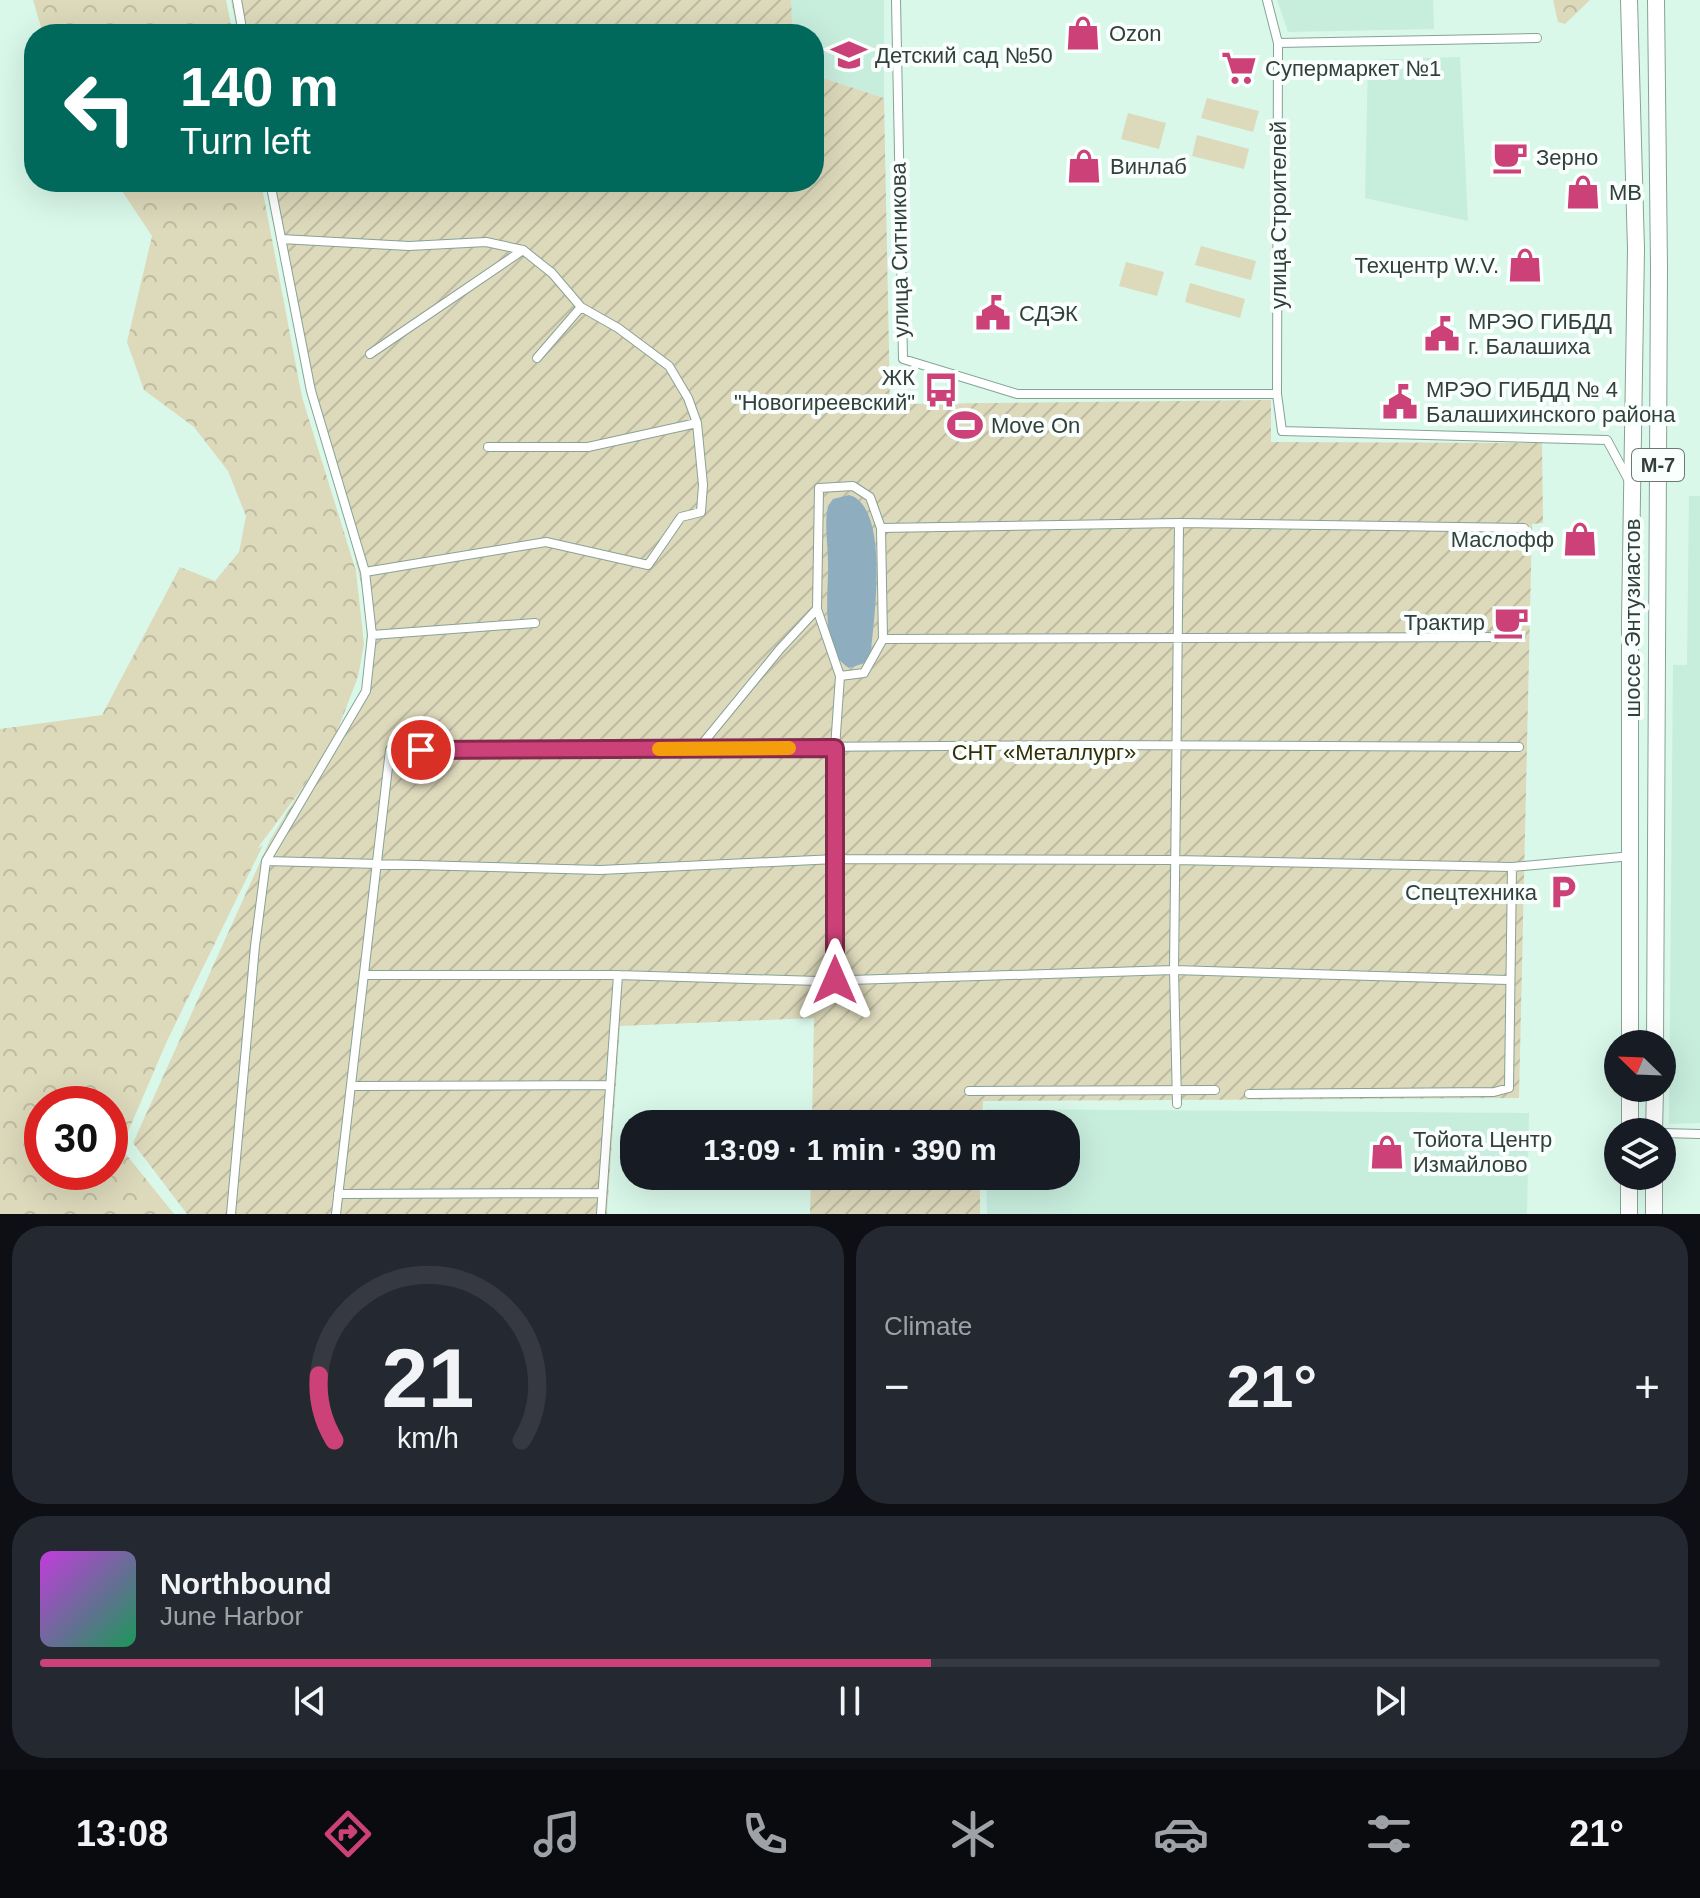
<!DOCTYPE html>
<meta charset="utf-8">
<style>
:root{--surface:#171b24;--page:#242831;--text:#f1f3f6;--muted:#9ea1a6;--line:#363941;--accent:#cc4178}
body{margin:0;font-family:Helvetica,sans-serif;background:var(--page);color:var(--text);height:100vh;display:flex;flex-direction:column;font-size:30px;white-space:nowrap}
*{box-sizing:border-box;margin:0}
p{font-size:26px;color:var(--muted)}
.icon{flex:none;width:44px;height:44px;fill:none;stroke:currentColor;stroke-width:2;stroke-linecap:round;stroke-linejoin:round}
.map{position:relative;height:1214px;overflow:hidden}
.drawer{display:flex;flex-direction:column;gap:12px;padding:12px;background:#0d0f14;flex:1}
.drawer>*{flex:none}
.top-card{position:absolute;left:24px;top:24px;width:800px;height:168px;border-radius:32px;box-shadow:0 8px 32px #0002;background:#00695c;color:#fff;overflow:hidden}
.needle{width:52px;rotate:293deg}
.fabs{position:absolute;left:1604px;top:1030px;display:grid;gap:16px}
.fabs a{display:grid;place-items:center;width:72px;height:72px;border-radius:50%;background:var(--surface);box-shadow:0 8px 32px #0002;font-size:40px}
.speed{position:absolute;left:24px;top:1086px;display:flex;gap:16px;font-size:40px;font-weight:700;text-align:center}
.speed>*{display:grid;place-content:center;width:104px;height:104px;border-radius:50%;background:var(--surface);box-shadow:0 8px 32px #0002;line-height:1}
.speed .limit{border:12px solid #d22;background:#fff;color:#111}
.pin{position:absolute;display:grid;place-items:center;width:68px;height:68px;color:#fff;margin:-34px;border:4px solid #fff;border-radius:50%;box-shadow:0 2px 8px #0007}
.me{position:absolute;width:88px;margin:-44px;rotate:0deg;stroke-linejoin:round;filter:drop-shadow(0 0 6px #0008)}
.turn{display:flex;align-items:center;gap:28px;height:168px;padding:0 24px;font-size:36px}
.turn .icon{width:104px;height:104px;stroke-width:2.5}
.turn b{display:block;font-size:56px;line-height:68px}
.big{font-size:60px;font-weight:700;line-height:1.1}
.drawer .widget{flex:1;display:flex;flex-direction:column;justify-content:center;gap:12px;min-width:0;padding:0 28px;border-radius:32px;background:var(--page)}
.drawer .dial{align-items:center;gap:0}
.dial svg{height:208px;overflow:visible;fill:none;stroke:var(--line);stroke-width:7;stroke-linecap:round;text-anchor:middle}
.dial text{fill:var(--text);stroke:none}
.song{display:flex;align-items:center;gap:24px}
.cover{width:96px;height:96px;border-radius:12px;background:linear-gradient(135deg,hsl(290 70% 55%),hsl(150 70% 35%))}
.played{height:8px;border-radius:4px;background:linear-gradient(90deg,var(--accent) 55%,var(--line) 55%)}
.keys{display:flex;justify-content:space-around;direction:ltr}
.heat{display:flex;justify-content:space-between;align-items:center;font-size:44px;direction:ltr}
.drawer .tiles{flex:1;display:grid;gap:12px;grid-template-columns:1fr 1fr}
.widget:last-child{grid-column:span 2}
.trip{position:absolute;left:620px;top:1110px;width:460px;height:80px;border-radius:32px;background:var(--surface);box-shadow:0 8px 32px #0002;font-weight:700;line-height:80px;text-align:center}
.tabs{display:flex;height:128px;justify-content:space-around;align-items:center;background:#090b0e;color:var(--muted)}
.tabs .icon{width:56px;height:56px}
.tabs .current{color:var(--accent)}
.tabs b{font-size:36px;color:var(--text)}
.map>svg:first-child{display:block}
.built{fill:#c7eddd}
.forest{fill:url(#forest-crowns);fill-rule:evenodd}
.park{fill:#ddd9bb}
.garden{fill:url(#garden-furrows)}
.water{fill:#8eadbf}
.lines{fill:none;stroke-linecap:round;stroke-linejoin:round}
.street-casing{stroke:#86a396;stroke-width:10}
.highway-casing{stroke:#86a396;stroke-width:18}
.street{stroke:#fff;stroke-width:8}
.highway{stroke:#fff;stroke-width:16}
.route-casing{stroke:#852a4e;stroke-width:20}
.route{stroke:#cc4178;stroke-width:14}
.slow{stroke:#f59e0b;stroke-width:14}
.labels{text-anchor:middle;stroke-width:8;stroke-linejoin:round;paint-order:stroke}
.shield{fill:#f8fffc;stroke:#6e7974;stroke-width:2}
.shield-label{font-size:20px;font-weight:bold;fill:#333f3a}
.poi-label{font-size:22px;fill:#333f3a;stroke:#f8fffc;text-anchor:start}
.street-label{font-size:22px;fill:#333f3a;stroke:#f8fffc}
.park-label{font-size:22px;fill:#352e05;stroke:#f8fffc}
</style>
<div class="map">
<svg width="1700" height="1214" viewBox="0 0 1700 1214">
<defs>
<pattern id="forest-crowns" width="20" height="18" patternUnits="userSpaceOnUse" patternTransform="scale(2)"><rect width="20" height="18" fill="#ddd9bb"/><path d="M2 6a3 3 0 1 1 6 0M12 15a3 3 0 1 1 6 0" fill="none" stroke="#bebba2"/></pattern>
<pattern id="garden-furrows" width="10" height="10" patternUnits="userSpaceOnUse" patternTransform="scale(2)"><rect width="10" height="10" fill="#ddd9bb"/><path d="M-1 1l2-2M0 10L10 0M9 11l2-2" fill="none" stroke="#bebba2"/></pattern>
</defs>
<rect width="100%" height="100%" fill="#d9f8ea"/>
<!-- built -->
<path class="built" d="M791,0H884V98L814,75V34H793Z
M1277,0H1433L1434,29L1288,32Z
M1460,57L1468,221L1365,198L1368,60Z
M1689,496H1700V1123L1669,1124L1673,665H1687Z
M986,1109L1529,1113L1527,1214H987L986,1176H1066V1124H986Z"/>
<!-- forest -->
<path class="forest" d="M33,0H226L233,34H43Z
M1553,0H1590L1565,24L1558,22Z
M116,182H261L302,397L356,571L364,644L358,677L329,752L257,849L263,845L167,1041L121,1148L174,1214H0V729L102,715L180,567L215,581L239,552L246,516L228,471L194,427L144,390L127,342L152,236ZM42,1104H110V1172H42Z"/>
<!-- park -->
<path class="park" d="M1207,98L1259,111L1253,132L1201,118Z
M1128,113L1166,123L1159,149L1121,139Z
M1197,135L1249,149L1244,169L1192,156Z
M1201,246L1256,261L1251,280L1195,265Z
M1126,262L1164,272L1157,296L1119,286Z
M1190,283L1245,299L1240,318L1185,302Z"/>
<!-- garden -->
<path class="garden" d="M231,0H791L793,34H238Z
M814,75L884,98L890,404L1271,400V442L1542,443L1543,523L1532,524L1519,1098L983,1101L982,1124H812L814,1018L620,1026L607,1214H187L133,1143L270,840L363,690L367,632L362,588L349,530L310,402L267,182H814Z
M811,1176H980V1214H810Z"/>
<!-- water -->
<path class="water" d="M849,495C890,506 874,618 871,651L868,662L849,668C819,650 829,592 828,563C828,544 824,525 828,506L833,499Z"/>
<g class="lines">
<!-- street casing -->
<g class="street-casing">
<path id="street" d="M237,0L243,34
M896,0L903,359L1017,394H1277
M1267,0L1278,43L1277,394L1282,431L1607,440L1628,479
M1278,43L1537,38
M281,239L409,246L486,242L523,250L552,273L581,307L618,328L669,366L688,398L697,423L703,485L701,512L681,517L648,565L546,542L365,572
M370,354L523,250
M537,358L581,307
M488,447H588L697,423
M881,528L1179,523L1524,528
M372,635L535,623
M883,639L1521,637
M698,749L780,649L817,609
M266,861L600,870L836,859L1175,860L1512,867L1632,856
M365,975H618L818,981L1174,970L1508,980
M835,980V748L840,676L864,673L883,639L881,528L870,497L853,486L819,488L817,609L840,676
M352,1086L610,1085
M969,1091L1215,1090
M1249,1094L1494,1092L1509,1088L1512,867
M1177,1104L1174,970L1179,523
M1662,1133L1700,1134
M338,1194L602,1193
M231,1214L255,946L266,861L366,691L372,635L365,572L311,391L270,182
M336,1214L390,750L1094,745L1519,747
M601,1214L618,975"/>
</g>
<!-- highway casing -->
<g class="highway-casing">
<path id="highway" d="M1629,0L1636,249L1630,621V1044
M1655,1044L1659,268L1656,0
M1630,1132V1088
M1654,1132L1655,1088
M1629,1214V1176
M1654,1214V1176"/>
</g>
<!-- street -->
<use href="#street" class="street"/>
<!-- highway -->
<use href="#highway" class="highway"/>
</g>
<g class="lines">
<!-- route casing -->
<g class="route-casing">
<path id="route" d="M421,750L835,748V980"/>
</g>
<!-- route -->
<use href="#route" class="route"/>
<!-- slow -->
<path class="slow" d="M659,749L789,748"/>
</g>
<!-- icons -->
<defs>
<g id="shop-bare" transform="scale(2.76)"><path d="M-5-2.5h2.3a2.7 3.5 0 0 1 5.4 0H5L5.5 6h-11ZM-1.5-2.5h3a1.5 2.3 0 0 0-3 0Z" fill="#cc4178" stroke="#f8fffc" stroke-width="2.5" paint-order="stroke"/></g>
<g id="school-bare" transform="scale(2.76)"><path d="M0-5L7-2L0 1L-7-2ZM-4 1L0 2.5L4 1V4Q0 6-4 4Z" fill="#cc4178" stroke="#f8fffc" stroke-width="2.5" paint-order="stroke"/></g>
<g id="supermarket-bare" transform="scale(2.76)"><path d="M-6-5.5h2.5l.6 2H6L4.5 2H-2.5L-4.4-4H-6ZM-1.5 3.2a1.3 1.3 0 1 0 .1 0ZM3 3.2a1.3 1.3 0 1 0 .1 0Z" fill="#cc4178" stroke="#f8fffc" stroke-width="2.5" paint-order="stroke"/></g>
<g id="cafe-bare" transform="scale(2.76)"><path d="M-5.5-4.5H6V0H3Q3 3.5 0 3.5H-2.5Q-5.5 3.5-5.5 0ZM3-3.2v2h1.7v-2ZM-6 4.5H4V6H-6Z" fill="#cc4178" stroke="#f8fffc" stroke-width="2.5" paint-order="stroke"/></g>
<g id="civic-bare" transform="scale(2.76)"><path d="M-.6-6.5H3V-4.5H.6V-3L4-1V1h2V6H-6V1h2V-1L-.6-3ZM-1.2 2.5V6h2.4V2.5Z" fill="#cc4178" stroke="#f8fffc" stroke-width="2.5" paint-order="stroke"/></g>
<g id="bus-bare" transform="scale(2.76)"><path d="M-5-6H5V4H4V6H2V4H-2V6H-4V4H-5ZM-3.5-4V0h7V-4ZM-3.5 1.2v1.5H-2V1.2ZM2 1.2v1.5H3.5V1.2Z" fill="#cc4178" stroke="#f8fffc" stroke-width="2.5" paint-order="stroke"/></g>
<g id="stadium-bare" transform="scale(2.76)"><path d="M0-5a6.5 5 0 1 0 0 10a6.5 5 0 1 0 0-10ZM-3.5-1.8h7v3.6h-7Z" fill="#cc4178" stroke="#f8fffc" stroke-width="2.5" paint-order="stroke"/></g>
<g id="parking-bare" transform="scale(2.76)"><path d="M-3.5-5.5H1a3.5 3.5 0 0 1 0 7H-1V5.5H-3.5ZM-1-3.4V-.6H.8a1.4 1.4 0 0 0 0-2.8Z" fill="#cc4178" stroke="#f8fffc" stroke-width="2.5" paint-order="stroke"/></g>
</defs>
<g fill-rule="evenodd">
<use href="#shop-bare" x="1083" y="33"/>
<use href="#school-bare" x="849" y="55"/>
<use href="#supermarket-bare" x="1239" y="68"/>
<use href="#cafe-bare" x="1510" y="157"/>
<use href="#shop-bare" x="1084" y="166"/>
<use href="#shop-bare" x="1583" y="192"/>
<use href="#shop-bare" x="1525" y="265"/>
<use href="#civic-bare" x="993" y="313"/>
<use href="#civic-bare" x="1442" y="334"/>
<use href="#bus-bare" x="941" y="390"/>
<use href="#civic-bare" x="1400" y="402"/>
<use href="#stadium-bare" x="965" y="425"/>
<use href="#shop-bare" x="1580" y="539"/>
<use href="#cafe-bare" x="1511" y="622"/>
<use href="#parking-bare" x="1563" y="892"/>
<use href="#shop-bare" x="1387" y="1152"/>
</g>
<g class="labels">
<!-- shield labels -->
<rect class="shield" x="1632" y="449" width="52" height="32" rx="6"/>
<g class="shield-label">
<text x="1658" y="472">М-7</text>
</g>
<!-- poi labels -->
<g class="poi-label">
<text x="1109" y="41">Ozon</text>
<text x="875" y="63">Детский сад №50</text>
<text x="1265" y="76">Супермаркет №1</text>
<text x="1536" y="165">Зерно</text>
<text x="1110" y="174">Винлаб</text>
<text x="1609" y="200">MB</text>
<text x="1499" y="273" text-anchor="end">Техцентр W.V.</text>
<text x="1019" y="321">СДЭК</text>
<text x="1468" y="329">МРЭО ГИБДД<tspan x="1468" dy="25">г. Балашиха</tspan></text>
<text x="915" y="385" text-anchor="end">ЖК<tspan x="915" dy="25">"Новогиреевский"</tspan></text>
<text x="1426" y="397">МРЭО ГИБДД № 4<tspan x="1426" dy="25">Балашихинского района</tspan></text>
<text x="991" y="433">Move On</text>
<text x="1554" y="547" text-anchor="end">Маслофф</text>
<text x="1485" y="630" text-anchor="end">Трактир</text>
<text x="1537" y="900" text-anchor="end">Спецтехника</text>
<text x="1413" y="1147">Тойота Центр<tspan x="1413" dy="25">Измайлово</tspan></text>
</g>
<!-- street labels -->
<g class="street-label">
<text transform="translate(1278 215) rotate(-90)" y="8">улица Строителей</text>
<text transform="translate(899 250) rotate(-91)" y="8">улица Ситникова</text>
<text transform="translate(1632 618) rotate(-90)" y="8">шоссе Энтузиастов</text>
</g>
<!-- park labels -->
<g class="park-label">
<text x="1044" y="760">СНТ «Металлург»</text>
</g>
</g>
</svg>
<div class="fabs">
<a><svg class="needle" viewBox="-14 -14 28 28"><path d="M0-13l5 13h-10z" fill="#e53935"/><path d="M0 13l5-13h-10z" fill="#9ea1a6"/></svg></a>
<a><svg class="icon" aria-label="layers" viewBox="0 0 24 24"><path d="M12 4l9 5-9 5-9-5zM3 14l9 5 9-5"/></svg></a>
</div>
<div class="speed"><div class="limit">30</div></div>
<div class="pin" style="left:421px;top:750px;background:#d93025"><svg class="icon" aria-label="arrive" viewBox="0 0 24 24"><path d="M6 21V4h12l-3 4 3 4H6"/></svg></div>
<svg class="me" style="left:835px;top:980px" viewBox="-20 -20 40 40"><path d="M0-17L14 15 0 8-14 15z" fill="#cc4178" stroke="#fff" stroke-width="4"/></svg>
<div class="trip">13:09 · 1 min · 390 m</div>
<div class="top-card">
<div class="turn"><svg class="icon" aria-label="left" viewBox="0 0 24 24"><path d="M17 20v-9H6M10 6l-5 5 5 5"/></svg><div><b>140 m</b>Turn left</div></div>
</div>
</div>
<section class="drawer">
<div class="tiles">
<div class="widget dial"><svg viewBox="0 0 100 80">
<path d="M14 69A42 42 0 1 1 86 69"/>
<path d="M14 69A42 42 0 0 1 8 44" stroke="#cc4178"/>
<text x="50" y="56" font-size="32" font-weight="700">21</text>
<text x="50" y="72" font-size="11">km/h</text>
</svg></div>
<div class="widget"><p>Climate</p>
<div class="heat"><a>−</a><b class="big">21°</b><a>+</a></div>
</div>
<div class="widget">
<div class="song"><i class="cover"></i><div><b>Northbound</b><p>June Harbor</p></div></div>
<div class="played"></div>
<div class="keys"><svg class="icon" aria-label="previous" viewBox="0 0 24 24"><path d="M18 5L8 12l10 7zM5 5v14"/></svg><svg class="icon" aria-label="pause" viewBox="0 0 24 24"><path d="M8 5v14M16 5v14"/></svg><svg class="icon" aria-label="next" viewBox="0 0 24 24"><path d="M6 5l10 7-10 7zM19 5v14"/></svg></div>
</div>
</div>
</section>
<nav class="tabs">
<b>13:08</b>
<svg class="icon current" aria-label="directions" viewBox="0 0 24 24"><path d="M12 3l9 9-9 9-9-9zM9 14v-3h6M13 9l2 2-2 2"/></svg>
<svg class="icon" aria-label="music" viewBox="0 0 24 24"><path d="M9 18V5l10-2v13"/><circle cx="6" cy="18" r="3"/><circle cx="16" cy="16" r="3"/></svg>
<svg class="icon" aria-label="phone" viewBox="0 0 24 24"><path d="M5 4h4l2 5-3 2q2 4 5 5l2-3 5 2v4C11 20 4 13 5 4z"/></svg>
<svg class="icon" aria-label="climate" viewBox="0 0 24 24"><path d="M12 3v18M4 7l16 10M4 17L20 7"/></svg>
<svg class="icon" aria-label="car" viewBox="0 0 24 24"><path d="M5 17H2v-5l4-1 3-4h7l3 4 3 1v5h-3M9 17h6M6 11h13"/><circle cx="7" cy="17" r="2"/><circle cx="17" cy="17" r="2"/></svg>
<svg class="icon" aria-label="filters" viewBox="0 0 24 24"><path d="M4 7h16M4 17h16"/><circle cx="9" cy="7" r="2"/><circle cx="15" cy="17" r="2"/></svg>
<b>21°</b>
</nav>
